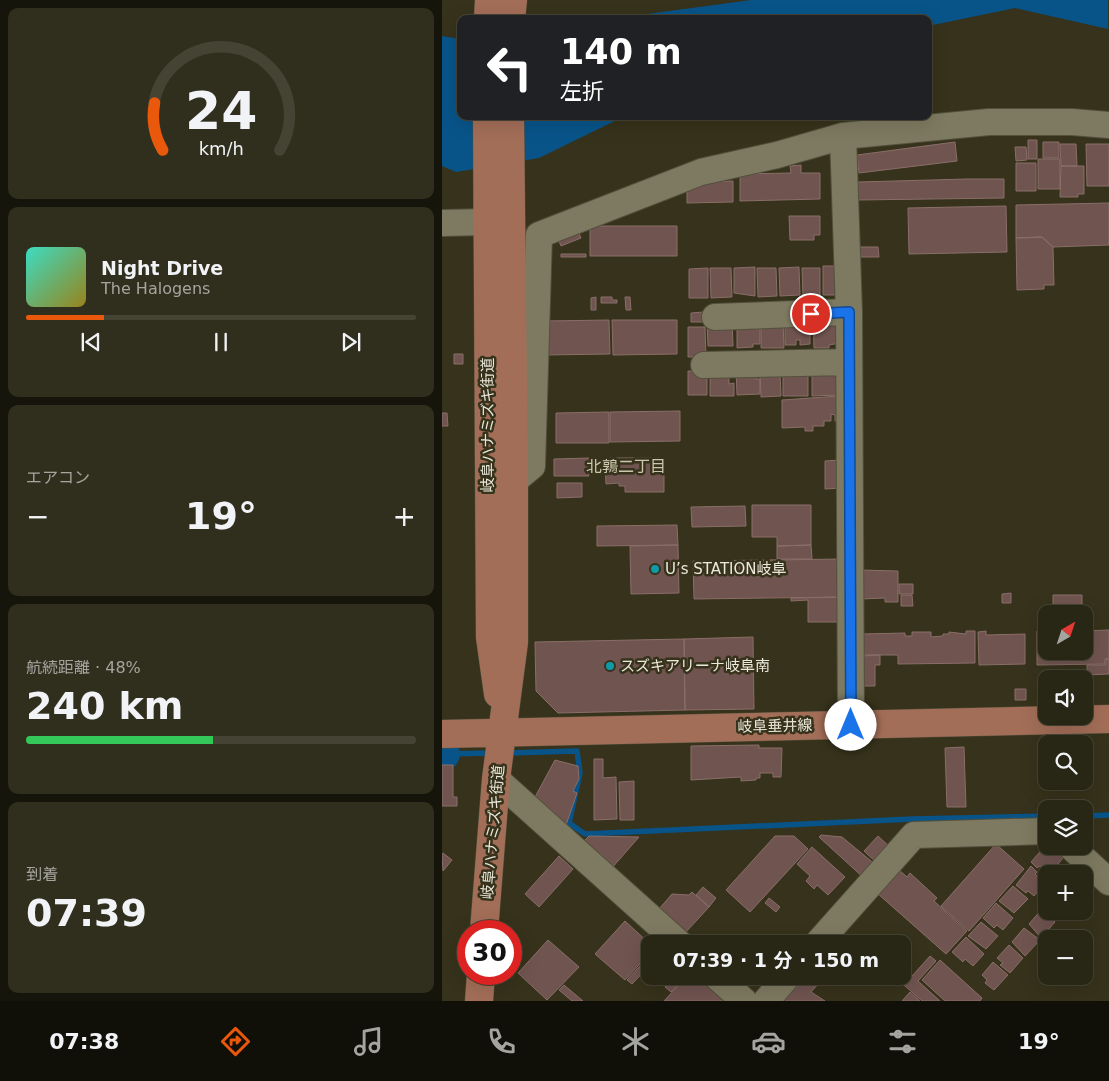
<!DOCTYPE html>
<html lang="ja">
<meta charset="utf-8">
<style>
:root{--surface:#282614;--page:#302e1d;--text:#f1f3f6;--muted:#a5a5a0;--line:#444334;--accent:#ea580c}
body{margin:0;font-family:"DejaVu Sans","Noto Sans JP",sans-serif;background:var(--page);color:var(--text);height:100vh;display:flex;flex-direction:column;font-size:19px;white-space:nowrap}
*{box-sizing:border-box;margin:0}
p{font-size:16px;color:var(--muted)}
.icon{flex:none;width:28px;height:28px;fill:none;stroke:currentColor;stroke-width:2;stroke-linecap:round;stroke-linejoin:round}
.map{position:relative;flex:1;overflow:hidden}
.panel{display:flex;flex-direction:column;gap:8px;padding:8px;background:#16150b;width:442px}
.panel>*{flex:none}
.top-card{position:absolute;left:15px;top:15px;width:475px;height:105px;border-radius:10px;box-shadow:0 5px 20px #0002,0 0 0 1px var(--line);background:#202124;color:#fff;overflow:hidden}
.needle{width:32px;rotate:39deg}
.buttons{position:absolute;left:596px;top:605px;display:grid;gap:10px}
.buttons a{display:grid;place-items:center;width:55px;height:55px;border-radius:10px;background:var(--surface);box-shadow:0 5px 20px #0002,0 0 0 1px var(--line);font-size:25px}
.speed{position:absolute;left:15px;top:920px;display:flex;gap:10px;font-size:25px;font-weight:700;text-align:center}
.speed>*{display:grid;place-content:center;width:65px;height:65px;border-radius:50%;background:var(--surface);box-shadow:0 5px 20px #0002,0 0 0 1px var(--line);line-height:1}
.speed .limit{border:8px solid #d22;background:#fff;color:#111}
.pin{position:absolute;display:grid;place-items:center;width:42px;height:42px;color:#fff;margin:-21px;border:2px solid #fff;border-radius:50%;box-shadow:0 1px 5px #0007}
.me{position:absolute;width:55px;margin:-28px;rotate:0deg;stroke-linejoin:round;filter:drop-shadow(0 0 4px #0008)}
.turn{display:flex;align-items:center;gap:18px;height:105px;padding:0 20px;font-size:22px}
.turn .icon{width:65px;height:65px;stroke-width:2.5}
.turn b{display:block;font-size:35px;line-height:42px}
.big{font-size:38px;font-weight:700;line-height:1.1}
.panel .card{flex:1;display:flex;flex-direction:column;justify-content:center;gap:8px;min-width:0;padding:0 18px;border-radius:10px;background:var(--page)}
.panel .dial{align-items:center;gap:0}
.dial svg{height:130px;overflow:visible;fill:none;stroke:var(--line);stroke-width:7;stroke-linecap:round;text-anchor:middle}
.dial text{fill:var(--text);stroke:none}
.song{display:flex;align-items:center;gap:15px}
.cover{width:60px;height:60px;border-radius:8px;background:linear-gradient(135deg,hsl(170 70% 55%),hsl(50 70% 35%))}
.played{height:5px;border-radius:2px;background:linear-gradient(90deg,var(--accent) 20%,var(--line) 20%)}
.keys{display:flex;justify-content:space-around;direction:ltr}
.heat{display:flex;justify-content:space-between;align-items:center;font-size:28px;direction:ltr}
.charge{height:8px;border-radius:4px;background:linear-gradient(90deg,#34c759 48%,var(--line) 0)}
.trip{position:absolute;left:199px;top:935px;width:270px;height:50px;border-radius:10px;background:var(--surface);box-shadow:0 5px 20px #0002,0 0 0 1px var(--line);font-weight:700;line-height:50px;text-align:center}
.dock{display:flex;height:80px;justify-content:space-around;align-items:center;background:#100f08;color:var(--muted)}
.dock .icon{width:35px;height:35px}
.dock .active{color:var(--accent)}
.dock b{font-size:22px;color:var(--text)}
main{display:flex;flex:1;min-height:0}
.map>svg:first-child{display:block}
.water{fill:#085489}
.lines{fill:none;stroke-linecap:round;stroke-linejoin:round}
.stream{stroke:#085489;stroke-width:5.5}
.river{stroke:#085489;stroke-width:34}
.building{fill:#705450;stroke:#8a6e69}
.minor-casing{stroke:#53503c;stroke-width:28}
.major-casing{stroke:#53503c;stroke-width:29}
.minor{stroke:#7e7a61;stroke-width:26}
.major{stroke:#a36e58;stroke-width:28}
.route-casing{stroke:#114b97;stroke-width:12}
.route{stroke:#1a73e8;stroke-width:9}
.culture-dot{fill:#0f9aa8;stroke:#36321b;stroke-width:2}
.labels{text-anchor:middle;stroke-width:5;stroke-linejoin:round;paint-order:stroke}
.street-label{font-size:15px;fill:#eae8da;stroke:#36321b}
.poi-label{font-size:15px;fill:#eae8da;stroke:#36321b;text-anchor:start}
.neighbourhood-label{font-size:16px;fill:#ccc7ac;stroke:#36321b}
</style>
<main>
<section class="panel">
<div class="card dial"><svg viewBox="0 0 100 80">
<path d="M14 69A42 42 0 1 1 86 69"/>
<path d="M14 69A42 42 0 0 1 9 40" stroke="#ea580c"/>
<text x="50" y="56" font-size="32" font-weight="700">24</text>
<text x="50" y="72" font-size="11">km/h</text>
</svg></div>
<div class="card">
<div class="song"><i class="cover"></i><div><b>Night Drive</b><p>The Halogens</p></div></div>
<div class="played"></div>
<div class="keys"><svg class="icon" aria-label="previous" viewBox="0 0 24 24"><path d="M18 5L8 12l10 7zM5 5v14"/></svg><svg class="icon" aria-label="pause" viewBox="0 0 24 24"><path d="M8 5v14M16 5v14"/></svg><svg class="icon" aria-label="next" viewBox="0 0 24 24"><path d="M6 5l10 7-10 7zM19 5v14"/></svg></div>
</div>
<div class="card"><p>エアコン</p>
<div class="heat"><a>−</a><b class="big">19°</b><a>+</a></div>
</div>
<div class="card"><p>航続距離 · 48%</p><b class="big">240 km</b><div class="charge"></div></div>
<div class="card"><p>到着</p><b class="big">07:39</b></div>
</section>
<div class="map">
<svg width="667" height="1001" viewBox="0 0 667 1001">
<rect width="100%" height="100%" fill="#36321b"/>
<!-- water -->
<path class="water" d="M309,0H666V29L573,8L486,26V19H200L205,14Z
M0,36L19,39V116H183L97,158L14,172L0,166Z"/>
<g class="lines">
<!-- stream -->
<path class="stream" d="M64,753L135,751L138,773L127,823L143,834L470,819L605,816
M1,754L50,753
M642,816L667,815"/>
<!-- river -->
<path class="river" d="M0,754H1"/>
</g>
<!-- building -->
<path class="building" d="M586,140H595V159H586Z
M513,142L515,161L417,173L415,155Z
M601,142H617V158H601Z
M618,144H634L635,166H619Z
M644,144H667V186H645Z
M573,147H584L585,160L574,161Z
M596,159H618V189H596Z
M574,163H594V191H574Z
M359,165V173H378V199L298,201V174L349,173L348,166Z
M619,166H642V194H636V197H618Z
M525,179H562V198L416,200V182Z
M291,181V202L245,203V182Z
M667,203V245L611,247L600,237L574,238V205Z
M564,206L565,252L467,254L466,208Z
M347,216H378V235H372V240H348Z
M148,226H235V256H148Z
M137,233L139,238L119,246L117,241Z
M600,237L611,247L612,285H602V289L575,290L574,238Z
M417,247H436L437,257H417Z
M119,254H144V257H119Z
M381,266H396L397,295H381Z
M313,267V296L292,293V268Z
M357,267L358,295L338,296L337,268Z
M266,268V298H247V269Z
M268,268H289L290,297L269,298Z
M315,268H334L335,296L316,297Z
M360,268H378V296H361Z
M154,297V310H149V298Z
M159,297H170V300H175V303H159Z
M183,297H188L189,310H184Z
M261,312V322H249V313Z
M167,320L168,354L103,355V321Z
M170,320H235V354L171,355Z
M341,320L342,348H319V321Z
M368,320V344L358,345V340H354V345H343V321Z
M371,320H397L398,343L387,345V348H372Z
M290,321L291,346H266L265,322Z
M295,321H318V344H311V347L295,348Z
M246,327H263L264,357H246Z
M12,354H21V364H12Z
M294,368H314V379H318V394L295,395Z
M397,370V395L370,396V371Z
M246,371H262L265,375V395H246Z
M268,371H287V384L292,383V396H268Z
M341,371H366V396H341Z
M318,373H338L339,396L319,397Z
M397,396V421H393V415L389,414V421H382V426H371V431H363V427L340,428V400Z
M238,411V441L168,442V412Z
M167,412V443H114V413Z
M0,413H5L6,426H0Z
M147,458V476H112V459Z
M168,458H222V492H183V486H177V483L164,484L163,465H167Z
M398,460L399,488L383,489V461Z
M115,483H140V497L115,498Z
M310,505H369V545L335,546V537H310Z
M303,506L304,526L250,527L249,507Z
M235,525L236,545L155,546V526Z
M236,545L237,593L189,594L188,546Z
M369,545L370,559H335V546Z
M401,559L402,597L252,599L251,561Z
M418,570L456,571V602H443V598L419,599Z
M457,584H471V594H457Z
M569,593V603H560V594Z
M459,595H470L471,606H459Z
M611,595H640V614H605V609H611Z
M399,597L400,622H366V600L349,601V598Z
M667,630V659H663V664L595,665V631H605V651H642V631Z
M524,631H533V663L456,664V655H421L420,634L463,633V636H470V632H489V637L501,636V634H507V632L524,634Z
M544,631V635L583,634V664L537,665L536,632Z
M311,637L312,709L243,710L242,639Z
M242,639L243,710L116,713L94,691L93,642Z
M438,655V665H433V686H419V656Z
M664,659H667V674L645,675V665H664Z
M573,689H584V700H573Z
M317,745V748H340L339,777H331V773H318V778H314V780L299,781V777L249,780V746Z
M522,747L524,807H505L503,748Z
M152,759H161V778L174,777L175,819L152,820Z
M113,760L136,766L137,779L131,791L135,793L124,825L93,797Z
M0,765H11V797H15V806H0Z
M192,781V820H178L177,782Z
M379,835L400,837L435,866L423,879L377,837Z
M147,836L197,837L169,869L140,843Z
M333,836H352L366,849L308,912L284,890Z
M436,836L450,849L436,864L422,851Z
M554,844L582,869L527,931L499,906Z
M604,845L621,858L608,874L598,866L595,868L589,862Z
M370,847L403,877L386,895L375,885L372,889L364,881L368,876L355,864Z
M1,853L10,860L1,871L0,855Z
M117,856L131,869L97,907L83,894Z
M589,866L595,872L593,874L603,883L592,896L586,891L584,893L574,885Z
M457,870L465,877L468,873L495,898L492,901L525,931L504,954L435,893Z
M571,886L586,899L572,913L557,901Z
M261,887L274,898L267,907L254,895Z
M250,892L267,907L243,933L217,909L230,894L247,895Z
M327,898L338,907L334,912L323,903Z
M554,903L571,918L561,930L555,925L552,928L541,918Z
M599,910L613,922L599,938L587,924Z
M606,911H624L615,921Z
M183,921L208,944V953L183,980L153,954Z
M539,922L556,936L544,949L526,936Z
M582,928L598,940L583,956L570,942Z
M524,937L542,954L531,966L523,959L521,962L510,952Z
M106,940L137,967L105,1000L76,973Z
M567,945L581,958L568,973L558,965L561,963L555,958Z
M208,955V965L190,984L185,980Z
M488,956L494,961L476,981L498,1001H480L462,985Z
M498,960L540,998L538,1001H503L480,980Z
M551,962L566,975L552,990L543,983L545,980L540,975Z
M233,976L242,978L229,992L223,987Z
M245,976H263L290,1001H222Z
M365,976H374L379,981L369,992L383,1001H342Z
M122,985L141,1001H130L117,990Z
M468,992L478,1001H460Z"/>
<g class="lines">
<!-- minor casing -->
<g class="minor-casing">
<path id="minor" d="M401,136L407,312L409,725
M0,223L45,222L65,216
M273,317L407,312
M262,365L407,362
M72,481L90,466L97,235L259,172L335,155L401,136L547,122H630L667,125
M54,779L238,944
M628,846L667,882
M375,944L472,835L605,831
M274,976L302,1001
M324,1001L346,976"/>
</g>
<!-- major casing -->
<g class="major-casing">
<path id="major" d="M46,19L47,0
M69,19L71,0
M45,116L48,637L56,694
M0,734L667,719
M42,931L54,779L72,642V481L68,116
M37,1001L39,974"/>
</g>
<!-- minor -->
<use href="#minor" class="minor"/>
<!-- major -->
<use href="#major" class="major"/>
</g>
<g class="lines">
<!-- route casing -->
<g class="route-casing">
<path id="route" d="M369,314L407,312L409,725"/>
</g>
<!-- route -->
<use href="#route" class="route"/>
</g>
<!-- markers -->
<g class="culture-dot">
<circle cx="213" cy="569" r="5"/>
<circle cx="168" cy="666" r="5"/>
</g>
<g class="labels">
<!-- street labels -->
<g class="street-label">
<text transform="translate(46 425) rotate(-90)" y="5">岐阜ハナミズキ街道</text>
<text transform="translate(333 726) rotate(-1)" y="5">岐阜垂井線</text>
<text transform="translate(51 832) rotate(-85)" y="5">岐阜ハナミズキ街道</text>
</g>
<!-- poi labels -->
<g class="poi-label">
<text x="223" y="574">U’s STATION岐阜</text>
<text x="178" y="671">スズキアリーナ岐阜南</text>
</g>
<!-- neighbourhood labels -->
<g class="neighbourhood-label">
<text x="184" y="472">北鶉二丁目</text>
</g>
</g>
</svg>
<div class="buttons">
<a><svg class="needle" viewBox="-14 -14 28 28"><path d="M0-13l5 13h-10z" fill="#e53935"/><path d="M0 13l5-13h-10z" fill="#a5a5a0"/></svg></a>
<a><svg class="icon" aria-label="sound" viewBox="0 0 24 24"><path d="M4 9h4l5-4v14l-5-4H4zM17 9q2 3 0 6"/></svg></a>
<a><svg class="icon" aria-label="search" viewBox="0 0 24 24"><circle cx="10" cy="10" r="6"/><path d="M15 15l6 6"/></svg></a>
<a><svg class="icon" aria-label="layers" viewBox="0 0 24 24"><path d="M12 4l9 5-9 5-9-5zM3 14l9 5 9-5"/></svg></a>
<a>+</a>
<a>−</a>
</div>
<div class="speed"><div class="limit">30</div></div>
<div class="pin" style="left:369px;top:314px;background:#d93025"><svg class="icon" aria-label="arrive" viewBox="0 0 24 24"><path d="M6 21V4h12l-3 4 3 4H6"/></svg></div>
<svg class="me" style="left:409px;top:725px" viewBox="-20 -20 40 40"><circle r="19" fill="#fff"/><path d="M0-13L10 11 0 6-10 11z" fill="#1a73e8"/></svg>
<div class="trip">07:39 · 1 分 · 150 m</div>
<div class="top-card">
<div class="turn"><svg class="icon" aria-label="left" viewBox="0 0 24 24"><path d="M17 20v-9H6M10 6l-5 5 5 5"/></svg><div><b>140 m</b>左折</div></div>
</div>
</div>
</main>
<nav class="dock">
<b>07:38</b>
<svg class="icon active" aria-label="directions" viewBox="0 0 24 24"><path d="M12 3l9 9-9 9-9-9zM9 14v-3h6M13 9l2 2-2 2"/></svg>
<svg class="icon" aria-label="music" viewBox="0 0 24 24"><path d="M9 18V5l10-2v13"/><circle cx="6" cy="18" r="3"/><circle cx="16" cy="16" r="3"/></svg>
<svg class="icon" aria-label="phone" viewBox="0 0 24 24"><path d="M5 4h4l2 5-3 2q2 4 5 5l2-3 5 2v4C11 20 4 13 5 4z"/></svg>
<svg class="icon" aria-label="climate" viewBox="0 0 24 24"><path d="M12 3v18M4 7l16 10M4 17L20 7"/></svg>
<svg class="icon" aria-label="car" viewBox="0 0 24 24"><path d="M5 17H2v-5l4-1 3-4h7l3 4 3 1v5h-3M9 17h6M6 11h13"/><circle cx="7" cy="17" r="2"/><circle cx="17" cy="17" r="2"/></svg>
<svg class="icon" aria-label="filters" viewBox="0 0 24 24"><path d="M4 7h16M4 17h16"/><circle cx="9" cy="7" r="2"/><circle cx="15" cy="17" r="2"/></svg>
<b>19°</b>
</nav>
